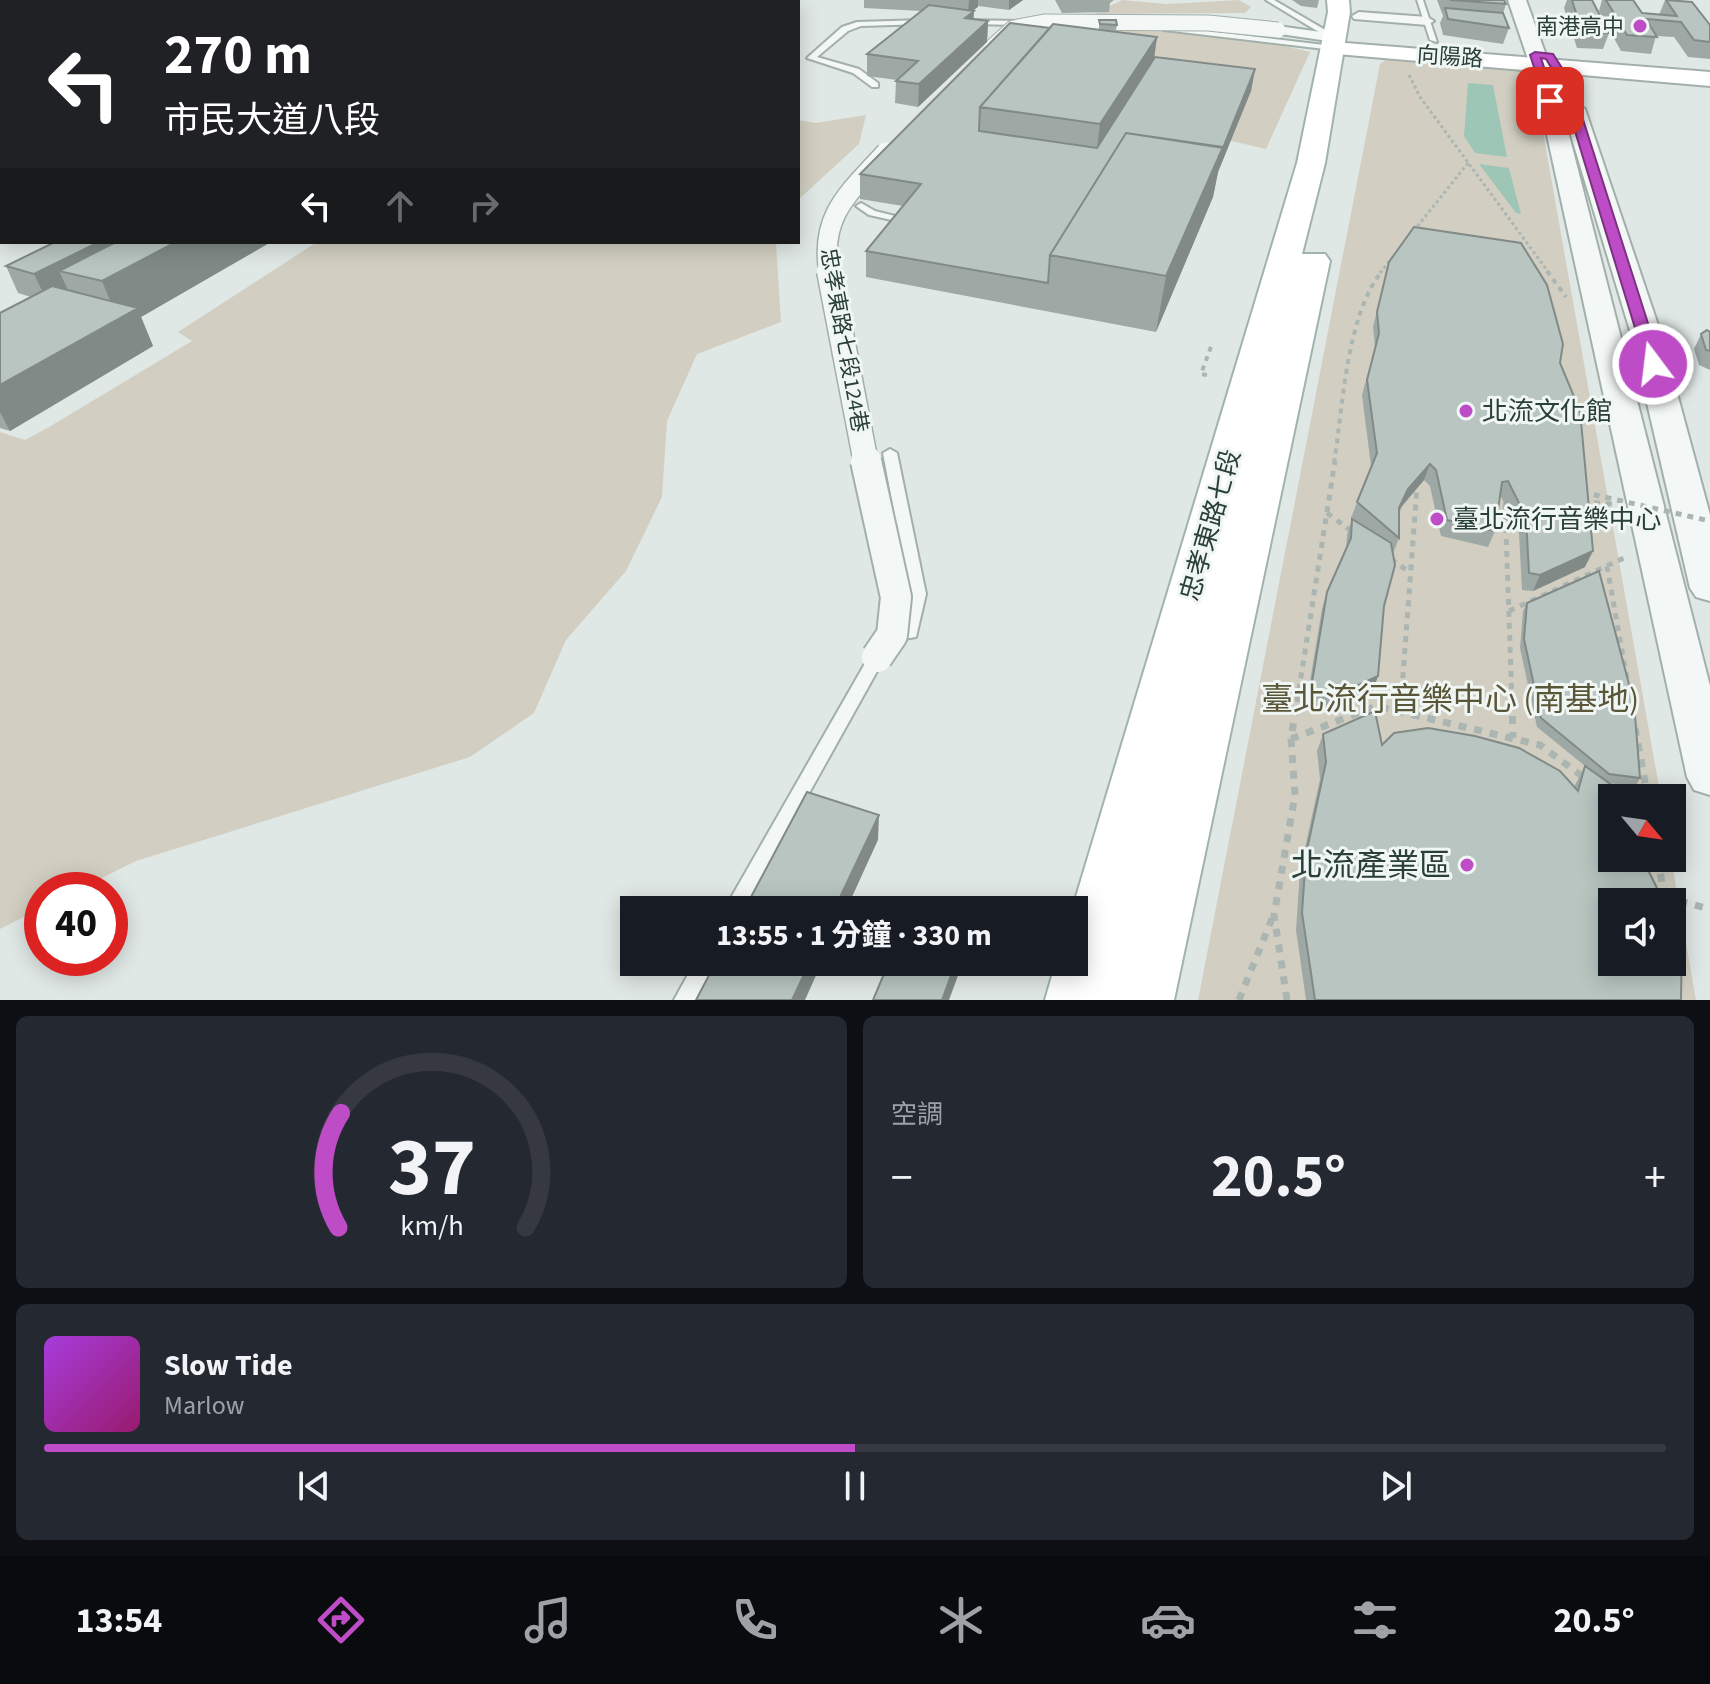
<!DOCTYPE html>
<html lang="zh-TW">
<meta charset="utf-8">
<style>
:root{--surface:#171b24;--page:#242831;--text:#f1f3f6;--muted:#9ea1a6;--line:#363941;--accent:#be4cc6}
body{margin:0;font-family:"Source Sans 3","Noto Sans TC",sans-serif;background:var(--page);color:var(--text);height:100vh;display:flex;flex-direction:column;font-size:30px;white-space:nowrap}
*{box-sizing:border-box;margin:0}
p{font-size:26px;color:var(--muted)}
.icon{flex:none;width:44px;height:44px;fill:none;stroke:currentColor;stroke-width:2;stroke-linecap:round;stroke-linejoin:round}
.map{position:relative;height:1000px;overflow:hidden}
.drawer{display:flex;flex-direction:column;gap:16px;padding:16px;background:#0d0f14;flex:1}
.drawer>*{flex:none}
.banner{position:absolute;left:0px;top:0px;width:800px;height:244px;box-shadow:0 4px 20px #0003;background:#202124;color:#fff;overflow:hidden}
.needle{width:52px;rotate:119deg}
.tools{position:absolute;left:1598px;top:784px;display:grid;gap:16px}
.tools a{display:grid;place-items:center;width:88px;height:88px;border-radius:0px;background:var(--surface);box-shadow:0 4px 20px #0003;font-size:40px}
.speed{position:absolute;left:24px;top:872px;display:flex;gap:16px;font-size:40px;font-weight:700;text-align:center}
.speed>*{display:grid;place-content:center;width:104px;height:104px;border-radius:50%;background:var(--surface);box-shadow:0 4px 20px #0003;line-height:1}
.speed .limit{border:12px solid #d22;background:#fff;color:#111}
.pin{position:absolute;display:grid;place-items:center;width:68px;height:68px;color:#fff;margin:-34px;border-radius:16px;box-shadow:0 4px 12px #0006}
.me{position:absolute;width:88px;margin:-44px;rotate:345deg;stroke-linejoin:round;filter:drop-shadow(0 0 6px #0008)}
.turn{display:flex;align-items:center;gap:28px;height:168px;padding:0 32px;font-size:36px}
.turn .icon{width:104px;height:104px;stroke-width:2.5}
.turn b{display:block;font-size:56px;line-height:68px}
.lanes{display:flex;align-items:center;height:76px;padding:0 32px;background:#0003;justify-content:center;gap:40px;direction:ltr}
.lanes .off{opacity:.35}
.big{font-size:60px;font-weight:700;line-height:1.1}
.drawer .widget{flex:1;display:flex;flex-direction:column;justify-content:center;gap:12px;min-width:0;padding:0 28px;border-radius:12px;background:var(--page)}
.drawer .dial{align-items:center;gap:0}
.dial svg{height:208px;overflow:visible;fill:none;stroke:var(--line);stroke-width:7;stroke-linecap:round;text-anchor:middle}
.dial text{fill:var(--text);stroke:none}
.song{display:flex;align-items:center;gap:24px}
.cover{width:96px;height:96px;border-radius:12px;background:linear-gradient(135deg,hsl(280 70% 55%),hsl(320 70% 35%))}
.played{height:8px;border-radius:4px;background:linear-gradient(90deg,var(--accent) 50%,var(--line) 50%)}
.keys{display:flex;justify-content:space-around;direction:ltr}
.heat{display:flex;justify-content:space-between;align-items:center;font-size:44px;direction:ltr}
.drawer .tiles{flex:1;display:grid;gap:16px;grid-template-columns:1fr 1fr}
.widget:last-child{grid-column:span 2}
.trip{position:absolute;left:620px;top:896px;width:468px;height:80px;border-radius:0px;background:var(--surface);box-shadow:0 4px 20px #0003;font-weight:700;line-height:80px;text-align:center}
.menu{display:flex;height:128px;justify-content:space-around;align-items:center;background:#090b0e;color:var(--muted)}
.menu .icon{width:56px;height:56px}
.menu .current{color:var(--accent)}
.menu b{font-size:36px;color:var(--text)}
.map>svg:first-child{display:block}
.green{fill:#d2cfc2;fill-rule:evenodd}
.water{fill:#9dc6b6}
.lines{fill:none;stroke-linecap:round;stroke-linejoin:round}
.service-casing{stroke:#a2afab;stroke-width:4}
.minor-casing{stroke:#a2afab;stroke-width:4}
.tertiary-casing{stroke:#a2afab;stroke-width:4}
.secondary-casing{stroke:#a2afab;stroke-width:4}
.primary-casing{stroke:#a0b3ad;stroke-width:4}
.path-far3{stroke:#abb5b2;stroke-width:3;stroke-dasharray:3 3;stroke-linecap:butt}
.path-far2{stroke:#abb5b2;stroke-width:4;stroke-dasharray:5 5;stroke-linecap:butt}
.path-far1{stroke:#abb5b2;stroke-width:5;stroke-dasharray:6 6;stroke-linecap:butt}
.path{stroke:#abb5b2;stroke-width:7;stroke-dasharray:8 8;stroke-linecap:butt}
.service{fill:#f3f7f6;fill-rule:evenodd}
.minor{fill:#f3f7f6;fill-rule:evenodd}
.tertiary{fill:#f3f7f6;fill-rule:evenodd}
.secondary{fill:#fff;fill-rule:evenodd}
.primary{fill:#fff;fill-rule:evenodd}
.minor-bridge-far3-casing{stroke:#a2afab;stroke-width:17;stroke-linecap:butt}
.minor-bridge-far2-casing{stroke:#a2afab;stroke-width:22;stroke-linecap:butt}
.minor-bridge-far1-casing{stroke:#a2afab;stroke-width:27;stroke-linecap:butt}
.minor-bridge-casing{stroke:#a2afab;stroke-width:34;stroke-linecap:butt}
.path-bridge{stroke:#abb5b2;stroke-width:5;stroke-dasharray:6 6;stroke-linecap:butt}
.minor-bridge-far3{stroke:#f3f7f6;stroke-width:15}
.minor-bridge-far2{stroke:#f3f7f6;stroke-width:19}
.minor-bridge-far1{stroke:#f3f7f6;stroke-width:24}
.minor-bridge{stroke:#f3f7f6;stroke-width:30}
.wall{fill:#9ea9a6}
.shaded-wall{fill:#818a87}
.building{fill:#b8c5c1;stroke:#818a87;stroke-width:2}
.route{fill:#be4cc6;stroke:#7c3181;stroke-width:2}
.poi-dot{fill:#be4cc6;stroke:#f0f6f4;stroke-width:3}
.labels{text-anchor:middle;stroke-width:6;stroke-linejoin:round;paint-order:stroke}
.far-poi-label{font-size:22px;fill:#2a3f39;stroke:#f0f6f4;text-anchor:end}
.far-street-label{font-size:22px;fill:#2a3f39;stroke:#f0f6f4}
.poi-label{font-size:26px;fill:#2a3f39;stroke:#f0f6f4;text-anchor:start}
.street-label{font-size:26px;fill:#2a3f39;stroke:#f0f6f4}
.near-park-label{font-size:32px;fill:#5a5638;stroke:#f0f6f4}
.near-poi-label{font-size:32px;fill:#2a3f39;stroke:#f0f6f4;text-anchor:end}
</style>
<div class="map">
<svg width="1710" height="1000" viewBox="0 0 1710 1000">
<rect width="100%" height="100%" fill="#e0e8e6"/>
<!-- green -->
<path class="green" d="M1122,0L1166,4L1239,0L1251,7L1245,13L1094,14Z
M1123,26L1276,44L1310,52L1266,149L1227,140L1073,68L1101,33Z
M1389,57L1532,70L1661,798H1612V858H1671L1696,1000H1198L1380,64ZM1612,902H1672V962H1612Z
M866,115L859,144L798,200V120L816,123Z
M317,242H776L781,322L697,354L667,421L662,497L626,571L566,640L534,713L470,757L136,861L78,890H42V908L0,929V432L25,440L49,427L192,341L178,332Z"/>
<!-- water -->
<path class="water" d="M1468,83L1493,85L1507,157L1475,153L1464,136Z
M1479,164L1509,168L1521,214L1516,213Z"/>
<g class="lines">
<!-- service casing -->
<g class="service-casing">
<path id="service" d="M238,0H308L311,2H241Z
M1266,0H1274L1339,38L1332,40Z
M1417,0H1423L1437,42L1430,40Z
M924,20L927,24L861,26L848,31L817,57L859,69L878,83V87H872L853,73L807,58L842,27L857,22Z
M966,20L1024,21L1028,23L1024,25L969,24Z
M1167,26L1333,46L1337,48L1333,50L1164,30Z
M861,203L875,211L915,221L910,224L869,215L856,206Z
M890,449L897,453L926,594L916,637L892,641L886,639L884,635L886,631L903,628L910,594L883,453Z
M877,651L883,653L885,657L744,910H724L871,653Z
M695,962H716L696,1000H674Z"/>
</g>
<!-- minor casing -->
<g class="minor-casing">
<path id="minor" d="M1359,12L1427,17L1434,21L1427,25L1354,19L1352,16Z
M1278,26L1335,34L1342,38L1335,42L1273,33L1271,30Z"/>
</g>
<!-- tertiary casing -->
<g class="tertiary-casing">
<path id="tertiary" d="M1508,0H1526L1555,80L1710,686V795L1694,790L1687,777L1535,80Z
M1574,103L1585,109L1661,334L1710,515V601L1696,597L1690,588L1631,334L1563,109Z"/>
</g>
<!-- secondary casing -->
<g class="secondary-casing">
<path id="secondary" d="M1333,42L1710,72V86L1325,53L1322,48Z"/>
</g>
<!-- primary casing -->
<g class="primary-casing">
<path id="primary" d="M1327,0H1349L1350,12L1325,163L1302,254H1325L1330,261L1174,1000H1045L1056,962H1074L1072,910L1297,163L1328,12Z"/>
</g>
<!-- path-far3 -->
<path class="path-far3" d="M1409,75L1420,97L1549,273
M1380,273L1468,163"/>
<!-- path-far2 -->
<path class="path-far2" d="M1547,271L1566,297
M1207,375L1201,374L1212,344
M1334,463C1343,407 1346,316 1382,271"/>
<!-- path-far1 -->
<path class="path-far1" d="M1582,502L1612,504
M1505,503L1512,702
M1327,513L1354,533
M1391,559L1409,572
M1607,566L1627,679
M1509,611L1624,558
M1297,702L1335,461
M1401,702L1417,487"/>
<!-- path -->
<path class="path" d="M1512,700L1513,738
M1400,712L1401,700
M1635,728L1648,798
M1291,739L1376,706L1540,745L1586,779
M1658,858L1665,902
M1664,897L1710,909
M1239,1000L1273,916
M1287,1000L1274,915L1295,795L1291,739L1297,700"/>
<!-- service -->
<use href="#service" class="service"/>
<!-- minor -->
<use href="#minor" class="minor"/>
<!-- tertiary -->
<use href="#tertiary" class="tertiary"/>
<!-- secondary -->
<use href="#secondary" class="secondary"/>
<!-- primary -->
<use href="#primary" class="primary"/>
<!-- minor-bridge-far3 casing -->
<g class="minor-bridge-far3-casing">
<path id="minor-bridge-far3" d="M992,47L1013,28L1044,22L1208,23L1278,30"/>
</g>
<!-- minor-bridge-far2 casing -->
<g class="minor-bridge-far2-casing">
<path id="minor-bridge-far2" d="M829,273C819,215 850,192 886,152"/>
</g>
<!-- minor-bridge-far1 casing -->
<g class="minor-bridge-far1-casing">
<path id="minor-bridge-far1" d="M829,271L866,463"/>
</g>
<!-- minor-bridge casing -->
<g class="minor-bridge-casing">
<path id="minor-bridge" d="M866,461L896,597L892,635L877,657"/>
</g>
<!-- path-bridge -->
<path class="path-bridge" d="M1582,492L1710,521"/>
<!-- minor-bridge-far3 -->
<use href="#minor-bridge-far3" class="minor-bridge-far3"/>
<!-- minor-bridge-far2 -->
<use href="#minor-bridge-far2" class="minor-bridge-far2"/>
<!-- minor-bridge-far1 -->
<use href="#minor-bridge-far1" class="minor-bridge-far1"/>
<!-- minor-bridge -->
<use href="#minor-bridge" class="minor-bridge"/>
</g>
<!-- wall -->
<path class="wall" d="M864,0H1023L1009,10L978,6L973,10V19L988,21L987,42L918,107L895,103L896,81L897,80L867,76V54L921,11L864,8Z
M1055,0H1114L1110,3L1109,12L1062,13Z
M1292,0H1319L1317,8L1301,6Z
M1437,0H1504L1506,4L1503,14L1509,28L1503,44L1443,35L1440,23L1443,16Z
M1567,0H1592L1609,33L1603,49L1577,48L1564,8Z
M1602,0H1606L1642,13L1659,15L1665,0L1710,25V59L1688,57L1674,37L1656,36L1651,54L1621,51L1599,11Z
M1099,20L1117,25L1116,30H1099Z
M1050,28L1157,37L1154,59L1255,69L1251,91L1218,172L1213,197L1156,332L866,277V251L903,206L860,199V174Z
M271,242L141,317L153,346L10,431L0,428V313L31,297L18,293L6,266Z
M1389,262L1560,363L1585,567L1533,591L1522,590L1519,533L1501,497H1500L1495,531L1488,547L1441,536L1430,486L1424,480L1402,506L1399,512V538L1393,554L1384,606L1378,676L1372,693L1333,711L1310,712L1306,705L1322,609L1327,592L1346,550L1347,535L1352,519L1353,520L1351,518L1371,466L1362,395L1375,348L1373,327Z
M1710,332V370L1699,365L1694,349L1701,334Z
M1527,603L1640,778L1635,787L1609,783L1643,860L1681,1000H1306L1296,930L1300,871L1320,779L1317,751L1323,734L1382,745L1574,787L1585,766L1537,727L1520,648L1523,611Z"/>
<!-- shaded-wall -->
<path class="shaded-wall" d="M0,0H45L37,2H2V12H0Z
M969,0H978V7L968,14Z
M1009,0H1023L1009,10Z
M974,11L973,31L965,18Z
M988,21L987,42L918,107L919,84Z
M1157,37L1151,80L1094,172L1100,124Z
M2,39V57L0,58V40Z
M2,59V78L0,79V60Z
M1255,69L1251,91L1218,172L1213,197L1156,332L1166,276Z
M99,242H161L59,271L68,290L47,301L34,274Z
M176,242H271L141,317L153,346L10,431L0,412V385L118,320L102,281Z
M1430,464L1424,480L1402,506L1394,524L1408,489Z
M1593,551L1585,567L1533,591L1540,575Z
M1378,676L1372,693L1333,711L1339,694Z
M879,815L878,840L846,910H834Z
M810,962H822L805,1000H792Z
M956,962H963L949,1000H942Z"/>
<!-- building -->
<path class="building" d="M47,0H130L125,2H40Z
M498,0H576V2H498Z
M633,0H653L650,2H630Z
M665,0H681L678,2H661Z
M1450,0H1504L1506,4Z
M1572,0H1592L1609,33L1582,32Z
M1606,0H1633L1642,13L1677,16L1666,0L1692,2L1710,25V42L1694,40L1681,22L1646,19L1657,37L1627,35Z
M929,5L974,11L965,18L988,21L919,84L896,81L918,61L867,54Z
M1445,8L1503,13L1509,28L1448,19Z
M0,13H2V24L0,25Z
M1099,20H1116L1117,25L1100,24Z
M1010,23L1050,28L980,107L979,131L1097,148L1155,57L1255,69L1223,148L1126,133L1050,255L1048,283L866,251L921,184L860,174Z
M1053,24L1157,37L1100,124L980,107Z
M0,26H2V39L0,40Z
M1126,133L1223,147L1166,276L1050,255Z
M1414,227L1521,243L1547,285L1563,344L1560,363L1580,411L1593,551L1540,575L1529,573L1526,517L1508,481L1502,482L1495,531L1447,520L1436,470L1430,464L1408,489L1399,508V538L1357,502L1377,453L1367,380L1379,333L1377,312L1389,262Z
M55,242H99L34,274L6,266Z
M116,242H176L102,281L59,271Z
M52,286L138,308L0,385V313Z
M1707,330L1710,332V351L1706,350L1701,334Z
M1352,519L1391,543L1395,565L1384,606L1378,676L1339,694L1315,695L1311,688L1327,592L1351,538Z
M1599,571L1634,703L1640,778L1609,774L1541,718L1524,639L1527,603Z
M1375,711L1382,745L1394,733L1428,728L1475,736L1519,748L1560,771L1578,791L1585,766L1630,798H1612V858H1643V860L1664,902H1612V962H1672V918L1682,937L1681,1000H1315L1302,913L1306,854L1326,762L1323,734Z
M807,792L879,815L834,910H744Z
M716,962H810L792,1000H696Z
M889,962H956L942,1000H873Z"/>
<!-- route -->
<path class="route" d="M1535,52L1553,54L1571,82L1661,364L1659,367L1646,364L1560,82L1546,59L1541,58L1555,101L1546,103L1530,55Z"/>
<!-- markers -->
<g class="poi-dot">
<circle cx="1640" cy="26" r="8"/>
<circle cx="1466" cy="411" r="8"/>
<circle cx="1437" cy="519" r="8"/>
<circle cx="1467" cy="865" r="8"/>
</g>
<g class="labels">
<!-- far-poi labels -->
<g class="far-poi-label">
<text x="1624" y="34">南港高中</text>
</g>
<!-- far-street labels -->
<g class="far-street-label">
<text transform="translate(1450 56) rotate(4)" y="8">向陽路</text>
<text transform="translate(845 340) rotate(80)" y="8">忠孝東路七段124巷</text>
</g>
<!-- poi labels -->
<g class="poi-label">
<text x="1482" y="420">北流文化館</text>
<text x="1453" y="528">臺北流行音樂中心</text>
</g>
<!-- street labels -->
<g class="street-label">
<text transform="translate(1210 525) rotate(-74)" y="9">忠孝東路七段</text>
</g>
<!-- near-park labels -->
<g class="near-park-label">
<text x="1450" y="710">臺北流行音樂中心 (南基地)</text>
</g>
<!-- near-poi labels -->
<g class="near-poi-label">
<text x="1451" y="876">北流產業區</text>
</g>
</g>
</svg>
<div class="tools">
<a><svg class="needle" viewBox="-14 -14 28 28"><path d="M0-13l5 13h-10z" fill="#e53935"/><path d="M0 13l5-13h-10z" fill="#9ea1a6"/></svg></a>
<a><svg class="icon" aria-label="sound" viewBox="0 0 24 24"><path d="M4 9h4l5-4v14l-5-4H4zM17 9q2 3 0 6"/></svg></a>
</div>
<div class="speed"><div class="limit">40</div></div>
<div class="pin" style="left:1550px;top:101px;background:#d93025"><svg class="icon" aria-label="arrive" viewBox="0 0 24 24"><path d="M6 21V4h12l-3 4 3 4H6"/></svg></div>
<svg class="me" style="left:1653px;top:364px" viewBox="-20 -20 40 40"><circle r="17" fill="#be4cc6" stroke="#fff" stroke-width="3"/><path d="M0-11L8 9 0 5-8 9z" fill="#fff"/></svg>
<div class="trip">13:55 · 1 分鐘 · 330 m</div>
<div class="banner">
<div class="turn"><svg class="icon" aria-label="left" viewBox="0 0 24 24"><path d="M17 20v-9H6M10 6l-5 5 5 5"/></svg><div><b>270 m</b>市民大道八段</div></div>
<div class="lanes"><svg class="icon" aria-label="left" viewBox="0 0 24 24"><path d="M17 20v-9H6M10 6l-5 5 5 5"/></svg><svg class="icon off" aria-label="ahead" viewBox="0 0 24 24"><path d="M12 20V5M6 11l6-6 6 6"/></svg><svg class="icon off" aria-label="right" viewBox="0 0 24 24"><path d="M7 20v-9h11M14 6l5 5-5 5"/></svg></div>
</div>
</div>
<section class="drawer">
<div class="tiles">
<div class="widget dial"><svg viewBox="0 0 100 80">
<path d="M14 69A42 42 0 1 1 86 69"/>
<path d="M14 69A42 42 0 0 1 15 25" stroke="#be4cc6"/>
<text x="50" y="56" font-size="32" font-weight="700">37</text>
<text x="50" y="72" font-size="11">km/h</text>
</svg></div>
<div class="widget"><p>空調</p>
<div class="heat"><a>−</a><b class="big">20.5°</b><a>+</a></div>
</div>
<div class="widget">
<div class="song"><i class="cover"></i><div><b>Slow Tide</b><p>Marlow</p></div></div>
<div class="played"></div>
<div class="keys"><svg class="icon" aria-label="previous" viewBox="0 0 24 24"><path d="M18 5L8 12l10 7zM5 5v14"/></svg><svg class="icon" aria-label="pause" viewBox="0 0 24 24"><path d="M8 5v14M16 5v14"/></svg><svg class="icon" aria-label="next" viewBox="0 0 24 24"><path d="M6 5l10 7-10 7zM19 5v14"/></svg></div>
</div>
</div>
</section>
<nav class="menu">
<b>13:54</b>
<svg class="icon current" aria-label="directions" viewBox="0 0 24 24"><path d="M12 3l9 9-9 9-9-9zM9 14v-3h6M13 9l2 2-2 2"/></svg>
<svg class="icon" aria-label="music" viewBox="0 0 24 24"><path d="M9 18V5l10-2v13"/><circle cx="6" cy="18" r="3"/><circle cx="16" cy="16" r="3"/></svg>
<svg class="icon" aria-label="phone" viewBox="0 0 24 24"><path d="M5 4h4l2 5-3 2q2 4 5 5l2-3 5 2v4C11 20 4 13 5 4z"/></svg>
<svg class="icon" aria-label="climate" viewBox="0 0 24 24"><path d="M12 3v18M4 7l16 10M4 17L20 7"/></svg>
<svg class="icon" aria-label="car" viewBox="0 0 24 24"><path d="M5 17H2v-5l4-1 3-4h7l3 4 3 1v5h-3M9 17h6M6 11h13"/><circle cx="7" cy="17" r="2"/><circle cx="17" cy="17" r="2"/></svg>
<svg class="icon" aria-label="filters" viewBox="0 0 24 24"><path d="M4 7h16M4 17h16"/><circle cx="9" cy="7" r="2"/><circle cx="15" cy="17" r="2"/></svg>
<b>20.5°</b>
</nav>
